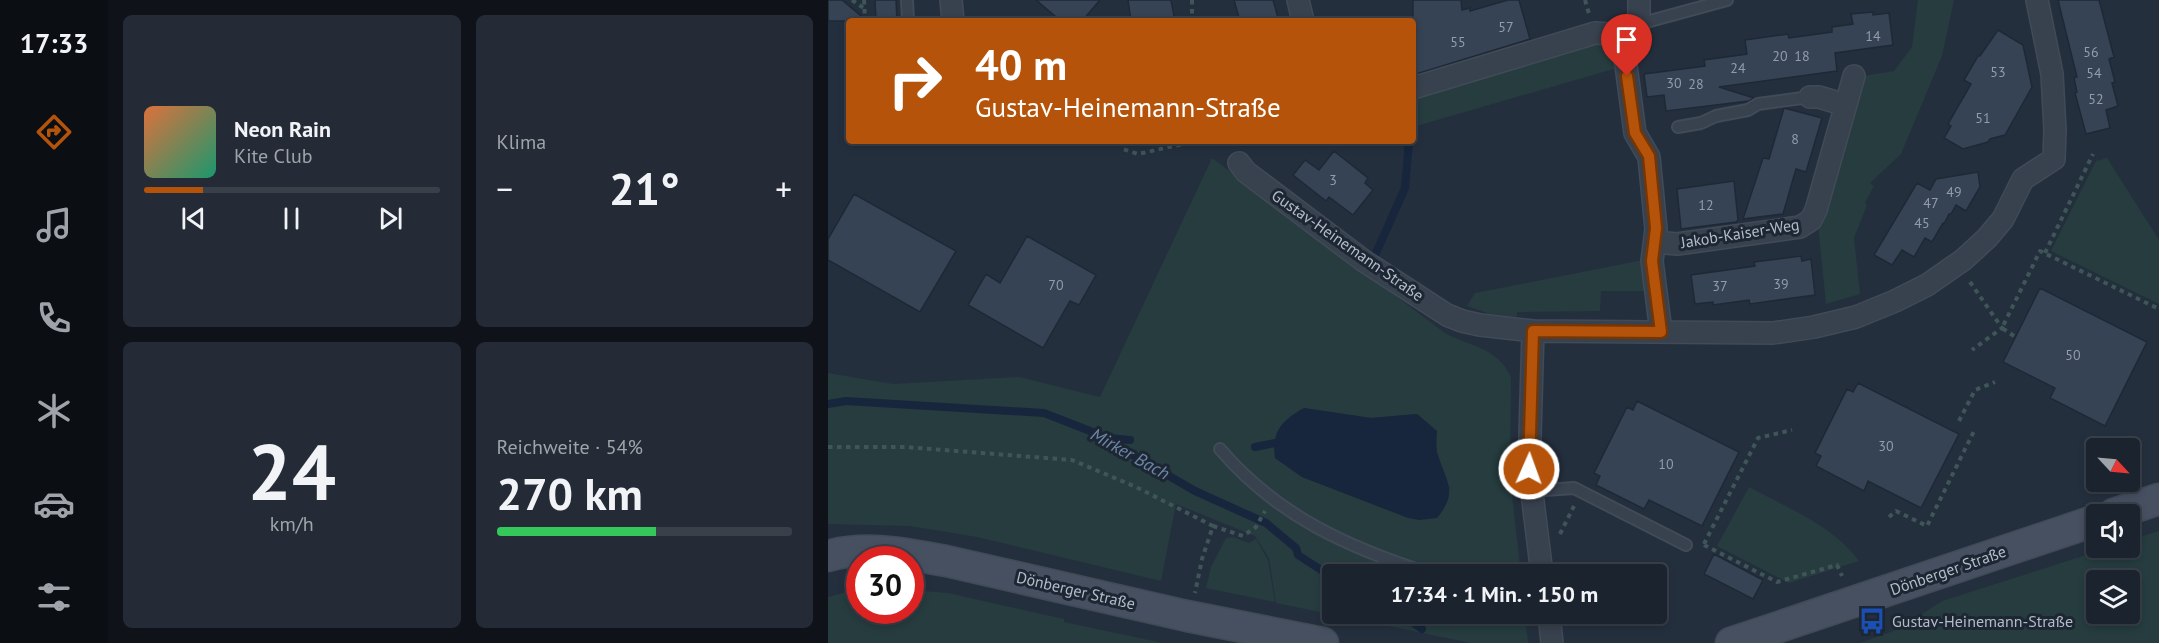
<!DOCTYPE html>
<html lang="de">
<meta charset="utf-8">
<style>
:root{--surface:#1b232e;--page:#242b36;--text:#f1f3f6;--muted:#a0a4aa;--line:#39404a;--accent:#b45309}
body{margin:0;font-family:"PT Sans",sans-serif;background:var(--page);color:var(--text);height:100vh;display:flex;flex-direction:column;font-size:22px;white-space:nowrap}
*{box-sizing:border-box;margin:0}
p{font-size:20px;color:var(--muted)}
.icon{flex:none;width:33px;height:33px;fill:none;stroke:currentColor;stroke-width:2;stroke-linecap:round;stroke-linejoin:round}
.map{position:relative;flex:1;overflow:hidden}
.drawer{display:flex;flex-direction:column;gap:15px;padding:15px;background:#0f1319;width:720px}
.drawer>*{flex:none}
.hud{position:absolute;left:18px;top:18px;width:570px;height:126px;border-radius:6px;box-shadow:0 3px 9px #0003,0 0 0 2px var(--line);background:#b45309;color:#fff;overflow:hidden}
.needle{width:39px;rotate:116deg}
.fabs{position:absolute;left:1258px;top:438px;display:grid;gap:12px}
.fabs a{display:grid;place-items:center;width:54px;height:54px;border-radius:6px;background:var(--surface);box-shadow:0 3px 9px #0003,0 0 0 2px var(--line);font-size:30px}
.speed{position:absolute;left:18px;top:546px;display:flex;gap:12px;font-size:30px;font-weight:700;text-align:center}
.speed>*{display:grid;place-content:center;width:78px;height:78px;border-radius:50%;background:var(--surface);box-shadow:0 3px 9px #0003,0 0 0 2px var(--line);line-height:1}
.speed .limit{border:9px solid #d22;background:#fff;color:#111}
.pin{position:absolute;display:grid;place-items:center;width:51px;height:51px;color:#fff;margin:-62px -26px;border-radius:50% 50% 50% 0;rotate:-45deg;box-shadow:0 0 6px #0007}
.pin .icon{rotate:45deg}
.me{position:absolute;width:66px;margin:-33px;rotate:2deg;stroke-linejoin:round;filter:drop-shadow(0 0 4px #0008)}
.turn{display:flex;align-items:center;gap:21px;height:126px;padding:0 30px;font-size:27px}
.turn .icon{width:78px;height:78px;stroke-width:2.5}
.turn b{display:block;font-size:42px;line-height:51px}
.big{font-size:45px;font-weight:800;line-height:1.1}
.drawer .widget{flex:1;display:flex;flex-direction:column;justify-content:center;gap:9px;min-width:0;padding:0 21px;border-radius:9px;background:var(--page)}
.drawer .dial{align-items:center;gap:0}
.dial b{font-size:78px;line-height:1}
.song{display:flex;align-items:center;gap:18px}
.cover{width:72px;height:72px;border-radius:9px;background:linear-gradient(135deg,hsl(20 70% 55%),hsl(160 70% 35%))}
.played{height:6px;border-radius:3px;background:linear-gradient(90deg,var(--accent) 20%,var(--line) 20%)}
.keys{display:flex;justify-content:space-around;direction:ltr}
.heat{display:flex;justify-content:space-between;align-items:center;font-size:33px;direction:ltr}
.charge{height:9px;border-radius:4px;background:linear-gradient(90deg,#34c759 54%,var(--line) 0)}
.drawer .tiles{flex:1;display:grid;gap:15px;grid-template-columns:repeat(2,1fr)}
.trip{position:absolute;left:494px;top:564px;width:345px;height:60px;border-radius:6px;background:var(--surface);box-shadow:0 3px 9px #0003,0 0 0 2px var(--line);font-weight:800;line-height:60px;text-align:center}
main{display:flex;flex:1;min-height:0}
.dock{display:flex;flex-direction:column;width:108px;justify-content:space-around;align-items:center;background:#0b0e12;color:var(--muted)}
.dock .icon{width:42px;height:42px}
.dock .selected{color:var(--accent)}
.dock b{font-size:27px;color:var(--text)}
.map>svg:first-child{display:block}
.green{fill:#263c3f;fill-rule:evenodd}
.water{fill:#17263c}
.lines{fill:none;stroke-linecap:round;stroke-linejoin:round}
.stream{stroke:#17263c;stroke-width:8}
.building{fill:#364354;stroke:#1f2835;stroke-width:1.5}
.lane-casing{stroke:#414a57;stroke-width:14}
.street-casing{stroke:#414a57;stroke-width:24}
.secondary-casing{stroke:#414a57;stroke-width:33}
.path{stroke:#3f5557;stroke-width:4;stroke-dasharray:4.5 4.5;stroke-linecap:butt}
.lane{stroke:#38414e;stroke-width:10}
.street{stroke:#38414e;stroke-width:21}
.secondary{stroke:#465061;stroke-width:30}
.route-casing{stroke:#753606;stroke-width:15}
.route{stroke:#b45309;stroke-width:10}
.labels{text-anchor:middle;stroke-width:6;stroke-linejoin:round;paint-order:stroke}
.number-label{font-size:14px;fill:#929caa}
.street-label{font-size:16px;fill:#b4bcc9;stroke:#1d2633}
.poi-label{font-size:16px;fill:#b4bcc9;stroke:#1d2633;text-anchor:start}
.water-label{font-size:18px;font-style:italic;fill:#6d86a8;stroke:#1d2633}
</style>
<main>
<nav class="dock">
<b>17:33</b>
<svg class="icon selected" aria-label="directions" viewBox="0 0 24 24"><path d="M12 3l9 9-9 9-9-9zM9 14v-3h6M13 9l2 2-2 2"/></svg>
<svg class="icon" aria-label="music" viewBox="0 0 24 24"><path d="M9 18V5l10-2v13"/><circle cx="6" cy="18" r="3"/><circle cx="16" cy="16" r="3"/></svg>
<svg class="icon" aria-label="phone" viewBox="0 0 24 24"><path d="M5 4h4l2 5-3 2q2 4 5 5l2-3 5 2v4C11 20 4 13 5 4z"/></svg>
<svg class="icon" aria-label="climate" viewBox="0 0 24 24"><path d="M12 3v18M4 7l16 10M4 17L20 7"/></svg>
<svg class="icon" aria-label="car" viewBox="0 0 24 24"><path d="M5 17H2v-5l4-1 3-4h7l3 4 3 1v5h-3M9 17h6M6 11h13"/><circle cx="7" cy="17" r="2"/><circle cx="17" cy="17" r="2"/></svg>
<svg class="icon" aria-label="filters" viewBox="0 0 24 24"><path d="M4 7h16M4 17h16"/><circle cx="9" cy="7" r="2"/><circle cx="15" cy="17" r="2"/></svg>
</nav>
<section class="drawer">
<div class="tiles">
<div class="widget">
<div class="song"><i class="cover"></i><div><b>Neon Rain</b><p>Kite Club</p></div></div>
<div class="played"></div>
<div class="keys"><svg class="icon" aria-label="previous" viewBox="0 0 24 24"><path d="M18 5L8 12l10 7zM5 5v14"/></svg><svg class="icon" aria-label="pause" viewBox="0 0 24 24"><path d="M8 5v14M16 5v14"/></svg><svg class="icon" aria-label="next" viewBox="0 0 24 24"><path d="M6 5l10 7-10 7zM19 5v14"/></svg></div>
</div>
<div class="widget"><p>Klima</p>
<div class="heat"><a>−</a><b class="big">21°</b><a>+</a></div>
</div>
<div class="widget dial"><b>24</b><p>km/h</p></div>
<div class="widget"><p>Reichweite · 54%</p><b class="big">270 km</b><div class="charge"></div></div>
</div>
</section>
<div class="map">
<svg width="1331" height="643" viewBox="0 0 1331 643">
<rect width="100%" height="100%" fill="#242f3e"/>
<!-- green -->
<path class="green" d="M1090,0H1126L1114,56L1073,154L1042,183L1046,186L1037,202L1039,205L1026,238L1032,294L998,304L990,224L1035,76L1066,71L1084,47Z
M763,44C782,44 786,51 789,68L585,127V95Z
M384,158L617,333C644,348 668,346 683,377L682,478L693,574H504V614H697L700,643H643L448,603L441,558L427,536L348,504L333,581L149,537L82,526L0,524V373L65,384L191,377L272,397ZM476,408L543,418L589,414L609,431V453L622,489L537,500L474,477L447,458C444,431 454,421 476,408Z
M1279,158L1331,240V304L1223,251L1268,161Z
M815,260L817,291H773L772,311L689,312V317L662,314L639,306L647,293Z
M921,487C959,508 1005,525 1031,561L961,583L889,546Z
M1331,531V643H1032L1071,629L1114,601L1280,548H1302V540ZM1269,580H1302V614H1269Z
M405,537L421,543L428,539L440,560L447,602L378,588L383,567L398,538Z
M26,590H31L32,610H82L83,590L120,593L236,619V622L335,643H0V597Z"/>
<!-- water -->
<path class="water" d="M476,408L543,418L589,414L609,431C608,439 607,448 610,455C618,483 631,491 609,518L591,520L580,518L474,477L447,458C444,431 453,421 476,408Z"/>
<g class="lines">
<!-- stream -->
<path class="stream" d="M548,253L577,188L581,141
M0,404L18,401L216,413L280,438L286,444L367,491L438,523L468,548L470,555L504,577
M280,438L302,440
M427,447L447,443
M573,614L594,629"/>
</g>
<!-- building -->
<path class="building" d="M0,0H14L39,21H0Z
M47,0H68L69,21H48Z
M208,0H272L254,21H233Z
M300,0H343L347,21H303Z
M406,0H445L451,21H412Z
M585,0H633L634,10L642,8V11L680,0H691L702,39L585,75Z
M1230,0H1271L1286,57L1281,59L1287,82L1284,83L1290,106L1278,110L1282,128L1258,134L1247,93L1249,92L1246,78L1249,77Z
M1045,12V15L1061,13L1065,45L1007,53L1009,71L891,87L926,98L921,101L838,111L836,95L819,97L816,74L877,66L876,60L919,54L917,40L960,34L961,38L1004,32V27L1025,24L1023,14Z
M1170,30L1195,45L1204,87L1177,135L1162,139L1160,142L1135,149L1116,138L1123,126L1120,124L1143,84L1136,80L1150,56H1152Z
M956,108L994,118L978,172L968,169L955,214L915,219L935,158L941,159Z
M506,151L540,178L537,183L545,190L525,215L501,197L498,201L465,175L477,160L491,170Z
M1150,172L1152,187L1138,211L1128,205L1123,214H1121L1116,224L1115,223L1104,242L1097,238L1086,257L1074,250L1064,265L1046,255L1089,183L1102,190L1108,179Z
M906,181L910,220L908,222L853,229L849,189Z
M26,194L128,251L92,312L0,260V239Z
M199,236L268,275L251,305L242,301L215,348L140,305L158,274L172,283Z
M973,256L974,261L983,259L987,295L922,304L921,300L885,305V302L867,304L863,275L927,266L926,262Z
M1212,288L1319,342L1277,426L1222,398L1227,388L1175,362Z
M1030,383L1131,434L1093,508L1040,481L1036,491L988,466L993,456L987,453L1019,389L1025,392Z
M809,401L911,452L874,526L821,500L816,509L768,485L772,476L766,473L799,407L805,410Z
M886,554L935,580L925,599L876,574Z"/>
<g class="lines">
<!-- lane casing -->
<g class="lane-casing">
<path id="lane" d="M79,0L80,20
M811,24L899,0
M850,127L873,123L888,116L920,110L930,104L982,97
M392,449C449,516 521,548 603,574
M703,491L746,488L858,545"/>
</g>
<!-- street casing -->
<g class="street-casing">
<path id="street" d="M123,0L125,21
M470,0L475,21
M796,35L797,58L807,133L821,157L828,229L824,261L833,332
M585,88L767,33L796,35L811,24V0
M982,97H991L1017,105
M411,163L418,172L536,261L619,315L634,321L652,325L705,331
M827,242L849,244L972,227L983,220L988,210L1026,76
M714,574L701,469L705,331L945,333L986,327L1028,317L1067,301L1099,285L1135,260L1159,238L1175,219L1195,179L1226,159L1227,130L1224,74L1209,0
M721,614L724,643"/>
</g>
<!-- secondary casing -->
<g class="secondary-casing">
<path id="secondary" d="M1286,514L1331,499
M0,556C38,545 80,554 118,561L359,616L495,643
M903,643L1269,520"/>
</g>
<!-- path -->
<path class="path" d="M24,0L37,9
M36,0L37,21
M364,0V21
M757,0L761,14
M16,74H21
M294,141L295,149L310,154L368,141
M1217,253L1265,154
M1142,282L1174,328L1144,350
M1186,336L1174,328L1212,251L1331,309
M1131,421L1147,390L1167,382
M0,447H77L244,460L308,487L385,526L374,559L367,593
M1061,517L1068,511L1099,526L1147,429
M385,526L415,536L428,527L437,511
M732,534L746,506
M876,544L930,438L964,430
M876,545L949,582L1009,565L1014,576"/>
<!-- lane -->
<use href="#lane" class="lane"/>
<!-- street -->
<use href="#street" class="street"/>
<!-- secondary -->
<use href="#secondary" class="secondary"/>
</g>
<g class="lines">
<!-- route casing -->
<g class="route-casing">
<path id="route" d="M701,469L705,331L833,332L824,261L828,228L821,156L807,133L799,76"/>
</g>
<!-- route -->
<use href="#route" class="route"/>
</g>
<!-- icons -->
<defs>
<g id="bus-bare" transform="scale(2.07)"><path d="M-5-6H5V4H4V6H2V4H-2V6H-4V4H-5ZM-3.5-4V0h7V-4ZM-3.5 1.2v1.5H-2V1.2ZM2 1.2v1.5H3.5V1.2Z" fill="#1a4fb4" stroke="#1d2633" stroke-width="2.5" paint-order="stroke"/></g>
</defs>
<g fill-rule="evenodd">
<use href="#bus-bare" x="1044" y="621"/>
</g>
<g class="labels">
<!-- number labels -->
<g class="number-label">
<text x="678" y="32">57</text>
<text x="1045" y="41">14</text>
<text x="630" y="47">55</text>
<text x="1263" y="57">56</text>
<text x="952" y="61">20</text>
<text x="974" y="61">18</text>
<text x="910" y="73">24</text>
<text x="1170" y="77">53</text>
<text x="1266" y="78">54</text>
<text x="846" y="88">30</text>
<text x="868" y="89">28</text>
<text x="1268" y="104">52</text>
<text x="1155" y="123">51</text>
<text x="967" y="144">8</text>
<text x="505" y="185">3</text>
<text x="1126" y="197">49</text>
<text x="1103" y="208">47</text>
<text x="878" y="210">12</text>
<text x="1094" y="228">45</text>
<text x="953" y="289">39</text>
<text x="228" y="290">70</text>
<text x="892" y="291">37</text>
<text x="1245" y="360">50</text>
<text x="1058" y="451">30</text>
<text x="838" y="469">10</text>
</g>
<!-- street labels -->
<g class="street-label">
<text transform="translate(912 233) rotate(-9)" y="6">Jakob-Kaiser-Weg</text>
<text transform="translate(520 245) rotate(35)" y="6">Gustav-Heinemann-Straße</text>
<text transform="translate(1120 570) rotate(-19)" y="6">Dönberger Straße</text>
<text transform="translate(248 590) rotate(13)" y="6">Dönberger Straße</text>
</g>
<!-- poi labels -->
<g class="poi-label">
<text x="1064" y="627">Gustav-Heinemann-Straße</text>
</g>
<!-- water labels -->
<g class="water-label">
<text transform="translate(302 454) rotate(29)" y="6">Mirker Bach</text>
</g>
</g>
</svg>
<div class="fabs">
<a><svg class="needle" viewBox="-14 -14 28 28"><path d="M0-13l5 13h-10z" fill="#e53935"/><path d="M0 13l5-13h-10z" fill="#a0a4aa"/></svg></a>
<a><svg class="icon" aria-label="sound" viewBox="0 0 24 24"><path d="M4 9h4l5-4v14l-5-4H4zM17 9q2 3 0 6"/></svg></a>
<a><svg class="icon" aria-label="layers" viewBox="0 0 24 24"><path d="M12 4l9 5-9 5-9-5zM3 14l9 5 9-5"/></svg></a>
</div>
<div class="speed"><div class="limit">30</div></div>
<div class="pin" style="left:799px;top:76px;background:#d93025"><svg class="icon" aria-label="arrive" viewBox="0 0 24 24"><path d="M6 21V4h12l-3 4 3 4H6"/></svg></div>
<svg class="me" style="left:701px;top:469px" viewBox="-20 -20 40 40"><circle r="17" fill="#b45309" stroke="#fff" stroke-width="3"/><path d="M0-11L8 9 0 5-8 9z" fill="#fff"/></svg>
<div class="trip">17:34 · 1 Min. · 150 m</div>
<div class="hud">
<div class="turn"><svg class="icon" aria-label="right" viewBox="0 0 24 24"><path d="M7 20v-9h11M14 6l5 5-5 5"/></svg><div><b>40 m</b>Gustav-Heinemann-Straße</div></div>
</div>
</div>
</main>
